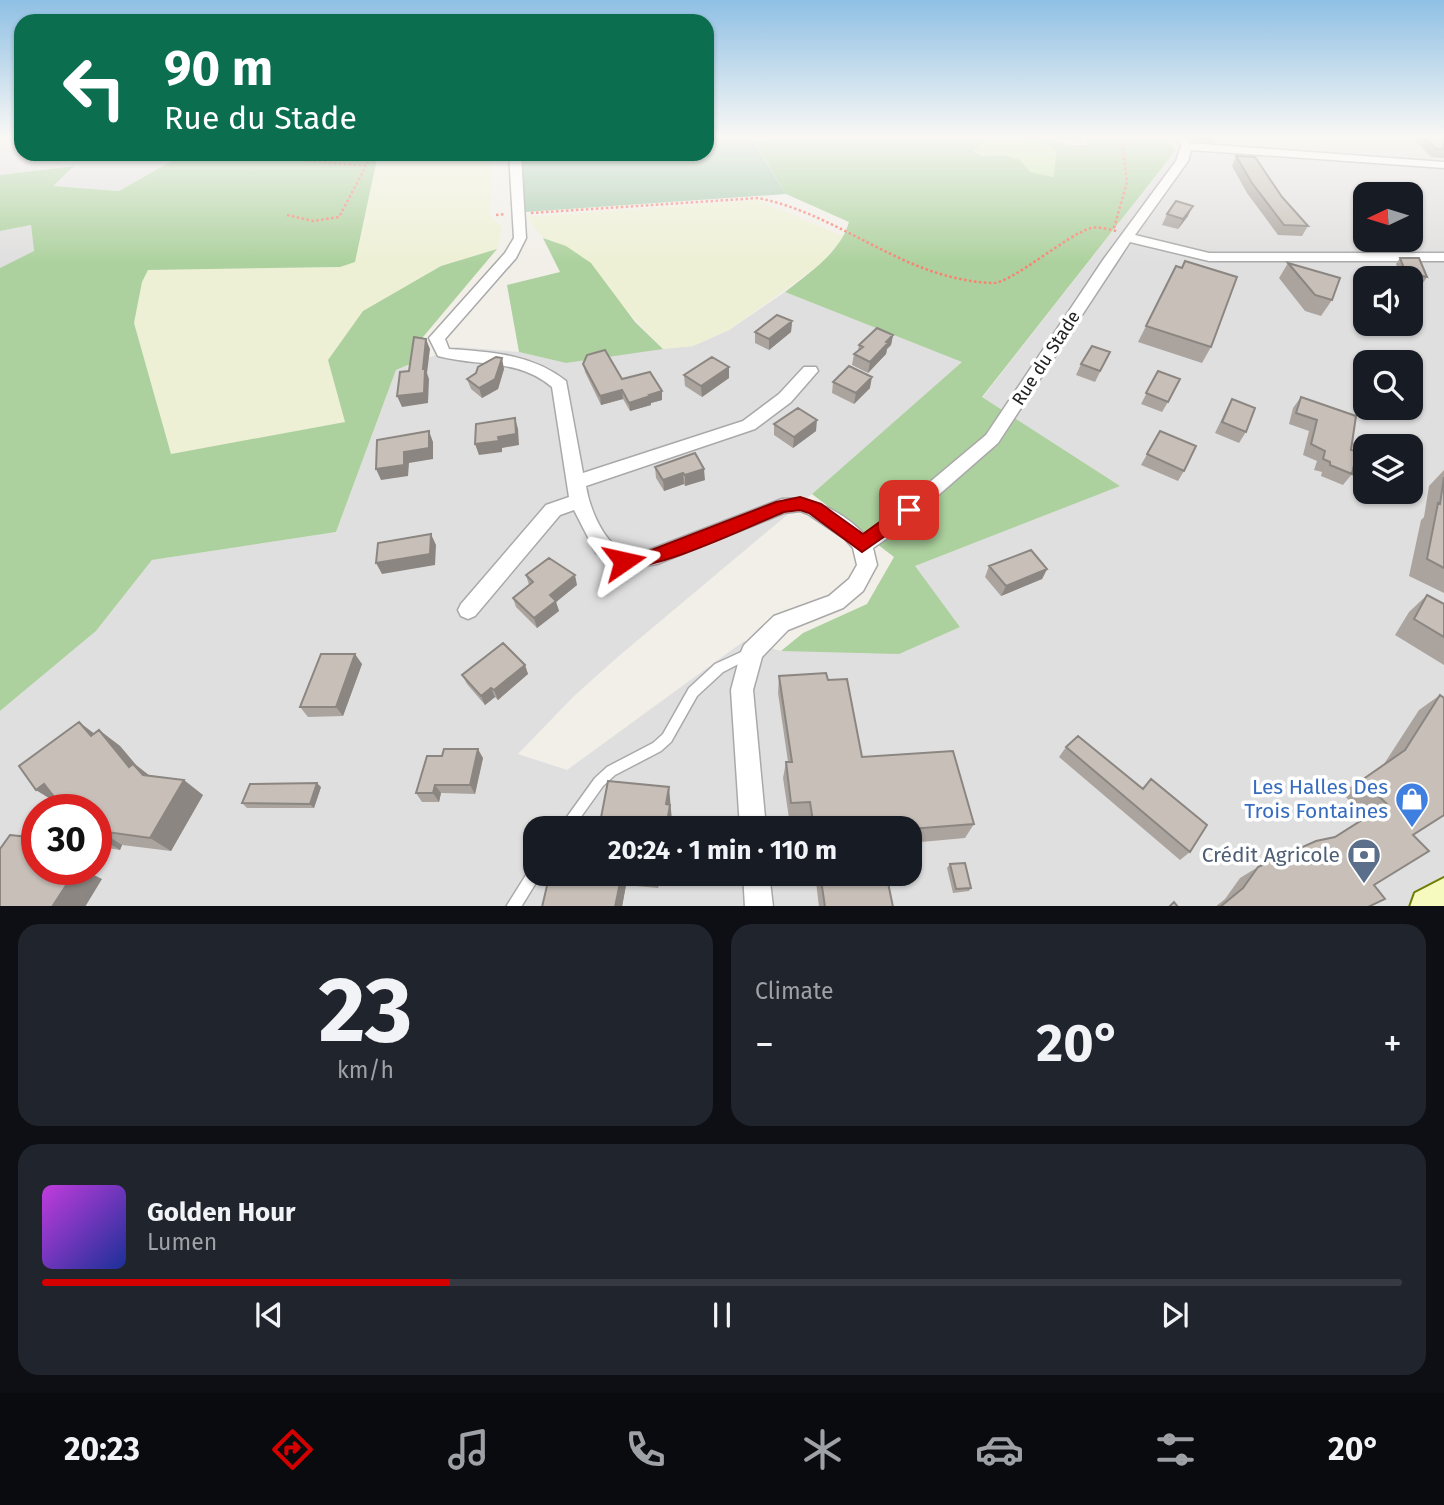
<!DOCTYPE html>
<meta charset="utf-8">
<style>
:root{--surface:#171b24;--page:#20242c;--text:#f1f3f6;--muted:#9ea1a6;--line:#363941;--accent:#d40000}
body{margin:0;font-family:"Fira Sans",sans-serif;background:var(--page);color:var(--text);height:100vh;display:flex;flex-direction:column;font-size:26px;white-space:nowrap}
*{box-sizing:border-box;margin:0}
p{font-size:23px;color:var(--muted)}
.icon{flex:none;width:38px;height:38px;fill:none;stroke:currentColor;stroke-width:2;stroke-linecap:round;stroke-linejoin:round}
.map{position:relative;height:906px;overflow:hidden}
.details{display:flex;flex-direction:column;gap:18px;padding:18px;background:#0d0f14;flex:1}
.details>*{flex:none}
.top-card{position:absolute;left:14px;top:14px;width:700px;height:147px;border-radius:21px;box-shadow:0 2px 5px #0004;background:#0b6e4f;color:#fff;overflow:hidden}
.needle{width:46px;rotate:266deg}
.controls{position:absolute;left:1353px;top:182px;display:grid;gap:14px}
.controls a{display:grid;place-items:center;width:70px;height:70px;border-radius:14px;background:var(--surface);box-shadow:0 2px 5px #0004;font-size:35px}
.speed{position:absolute;left:21px;top:794px;display:flex;gap:14px;font-size:35px;font-weight:700;text-align:center}
.speed>*{display:grid;place-content:center;width:91px;height:91px;border-radius:50%;background:var(--surface);box-shadow:0 2px 5px #0004;line-height:1}
.speed .limit{border:10px solid #d22;background:#fff;color:#111}
.pin{position:absolute;display:grid;place-items:center;width:60px;height:60px;color:#fff;margin:-30px;border-radius:14px;box-shadow:0 4px 10px #0006}
.me{position:absolute;width:77px;margin:-38px;rotate:79deg;stroke-linejoin:round;filter:drop-shadow(0 0 5px #0008)}
.turn{display:flex;align-items:center;gap:24px;height:147px;padding:0 35px;font-size:32px}
.turn .icon{width:91px;height:91px;stroke-width:2.5}
.turn b{display:block;font-size:49px;line-height:60px}
.big{font-size:52px;font-weight:700;line-height:1.1}
.details .tile{flex:1;display:flex;flex-direction:column;justify-content:center;gap:10px;min-width:0;padding:0 24px;border-radius:21px;background:var(--page)}
.details .dial{align-items:center;gap:0}
.dial b{font-size:91px;line-height:1}
.song{display:flex;align-items:center;gap:21px}
.cover{width:84px;height:84px;border-radius:10px;background:linear-gradient(135deg,hsl(290 70% 55%),hsl(230 70% 35%))}
.played{height:7px;border-radius:4px;background:linear-gradient(90deg,var(--accent) 30%,var(--line) 30%)}
.keys{display:flex;justify-content:space-around;direction:ltr}
.heat{display:flex;justify-content:space-between;align-items:center;font-size:38px;direction:ltr}
.details .tiles{flex:1;display:grid;gap:18px;grid-template-columns:1fr 1fr}
.tile:last-child{grid-column:span 2}
.trip{position:absolute;left:523px;top:816px;width:399px;height:70px;border-radius:21px;background:var(--surface);box-shadow:0 2px 5px #0004;font-weight:700;line-height:70px;text-align:center}
.dock{display:flex;height:112px;justify-content:space-around;align-items:center;background:#090b0e;color:var(--muted)}
.dock .icon{width:49px;height:49px}
.dock .on{color:var(--accent)}
.dock b{font-size:32px;color:var(--text)}
.map>svg:first-child{display:block}
.residential{fill:#e0dfdf;fill-rule:evenodd}
.farmland{fill:#eef0d5}
.grass{fill:#cdebb0}
.forest{fill:#add19e}
.cemetery{fill:#aacbaf}
.lines{fill:none;stroke-linecap:round;stroke-linejoin:round}
.lane-casing{stroke:#a9a9a9;stroke-width:3}
.street-casing{stroke:#a9a9a9;stroke-width:3}
.secondary-casing{stroke:#707d05;stroke-width:4}
.path{stroke:#fa8072;stroke-width:2.5;stroke-dasharray:2.5 2.5;stroke-linecap:butt}
.lane{fill:#fff;fill-rule:evenodd}
.street{fill:#fff;fill-rule:evenodd}
.secondary{fill:#f7fabf;fill-rule:evenodd}
.wall{fill:#aba49e}
.shaded-wall{fill:#8b8681}
.building{fill:#c7bfb8;stroke:#8b8681;stroke-width:2}
.route{fill:#d40000;stroke:#8a0000;stroke-width:2}
.labels{text-anchor:middle;stroke-width:7;stroke-linejoin:round;paint-order:stroke}
.street-label{font-size:18px;fill:#222;stroke:#fff}
.near-shop-label{font-size:21px;fill:#366cbe;stroke:#fff;text-anchor:end}
.near-service-label{font-size:21px;fill:#4e5e75;stroke:#fff;text-anchor:end}
</style>
<div class="map">
<svg width="1444" height="907" viewBox="0 0 1444 907">
<rect width="100%" height="100%" fill="#f2efe9"/>
<!-- residential -->
<path class="residential" d="M0,136H21V154H184L119,191L53,186L73,166L0,175Z
M1165,136H1444V906L0,907V711L96,631L152,560L336,532L396,370L457,347L519,352L566,363L636,351L693,346L729,330L785,292L963,362L812,494L620,655L574,696L518,754L567,770L744,641L781,651L960,627L914,566L1119,486L982,398L1176,150ZM1365,194H1410V240H1365ZM1365,278H1410V324H1365ZM1365,362H1410V408H1365ZM1365,446H1410V492H1365ZM37,810H96V870H37ZM536,828H910V873H536Z
M31,225L34,252L0,268V231Z"/>
<!-- farmland -->
<path class="farmland" d="M378,154H492L490,216L502,227L497,249L441,266L328,360L346,422L171,454L134,323L142,282L148,270L340,267L355,262Z
M757,200L845,237L819,265L729,330L693,346L663,349L566,246L543,238L526,217Z"/>
<!-- grass -->
<path class="grass" d="M997,136C1019,136 1037,141 1056,151L1055,177L1030,172L973,152L979,146L977,140Z"/>
<!-- forest -->
<path class="forest" d="M806,136H1000L978,140L979,146L973,152L983,156L1004,155L1020,160L1030,172L1054,177L1056,151L1041,143L1013,136H1045L1068,145H1087L1085,136H1165L1176,150L982,397L1120,486L915,566L960,627L899,654L781,651L803,633L867,604L894,557L812,494L962,362L785,292C809,273 840,253 849,222L786,194L754,141Z
M184,154H378L355,262L340,267L148,270L142,282L134,323L171,454L345,422L328,360L363,311L441,266L497,249L423,337L425,358L396,370L336,532L152,560L96,631L0,711V268L34,251L31,225L0,231V175L74,166L53,186L119,191Z
M543,238L566,246L591,263L635,322L663,349L566,363L519,352L507,285L560,272Z"/>
<!-- cemetery -->
<path class="cemetery" d="M707,136H750L786,194L525,212L522,154H707Z"/>
<g class="lines">
<!-- lane casing -->
<g class="lane-casing">
<path id="lane" d="M750,648L754,650L755,653L754,656L723,672L697,696L671,742L661,751L615,775L603,786L573,828H559L595,778L607,767L653,743L663,734L689,688L715,664Z
M536,866V873H542L521,907H506L531,867Z"/>
</g>
<!-- street casing -->
<g class="street-casing">
<path id="street" d="M1177,136H1187L1190,143L1444,162V168L1191,150L1188,161L1135,235L1209,253H1444V261H1209L1130,242L998,443L895,533L873,548L877,565L863,591L843,608L788,630L762,657L753,690L766,828H740L731,690L741,652L744,645L774,616L829,596L849,579L857,565L853,548L845,539L808,514L800,511L784,513L657,564L624,569L596,553L574,510L560,515L475,616L468,619L461,616L458,610L461,604L546,505L569,497L552,387C517,358 479,367 438,356L429,338L505,253L514,238L509,154H521L526,238L516,258L445,339L449,349C491,352 532,354 566,381L583,473L743,421L779,394L804,367H816L818,371L791,402L755,429L586,486C589,507 604,545 626,552C632,554 642,551 649,550L782,499C812,496 843,512 864,534L881,523L986,435L1103,260L1176,161L1181,146Z
M743,873H769L773,907H745Z"/>
</g>
<!-- secondary casing -->
<g class="secondary-casing">
<path id="secondary" d="M1444,878V907H1410L1415,893Z"/>
</g>
<!-- path -->
<path class="path" d="M229,154L366,166L371,154
M531,213L758,198C843,215 904,280 993,283C1012,283 1068,234 1091,228C1098,226 1110,230 1117,231
M287,215L313,221L339,217L366,166
M496,215L506,214
M1114,228L1127,182L1121,136"/>
<!-- lane -->
<use href="#lane" class="lane"/>
<!-- street -->
<use href="#street" class="street"/>
<!-- secondary -->
<use href="#secondary" class="secondary"/>
</g>
<!-- wall -->
<path class="wall" d="M1049,136H1075L1074,140L1050,138Z
M1190,136H1215L1213,142L1194,141Z
M1411,136H1444V158L1431,157Z
M1236,156L1282,197L1308,226L1302,236L1278,235L1247,193L1232,166Z
M1167,214L1188,216L1178,229L1162,225Z
M1400,258L1427,277L1423,283L1410,280V278H1402L1396,264Z
M1288,263L1332,300L1321,316L1305,311L1279,278Z
M1176,266L1211,347L1202,363L1138,342Z
M792,321L791,332L769,350L755,343V332Z
M893,335L891,345L887,349L886,354L868,373L852,365L854,354L858,350L859,345Z
M1110,352L1095,382L1076,375L1081,364Z
M583,364L622,379L662,400L651,403V405L630,411L623,399L601,405L585,372Z
M729,367V378L702,397L685,386L684,375Z
M504,369L498,389L482,398L471,389L467,379Z
M1158,371L1168,402L1162,412L1141,404Z
M833,382L870,388L854,404L832,393Z
M1301,397L1351,450L1352,474L1343,485L1321,476L1322,472L1314,470L1317,461L1303,455L1309,431L1289,424L1293,408Z
M1232,399L1246,432L1239,443L1215,433L1226,410Z
M774,424L816,431L793,448L774,435Z
M1160,431L1184,471L1178,481L1141,465Z
M655,467L705,480L685,486L684,484L664,491L656,478Z
M1444,470V593L1409,576L1421,520L1424,517L1429,486Z
M1378,492H1401L1395,499Z
M989,566L1047,569L1042,579L1001,596L985,577Z
M526,575L577,585L556,602L559,611L537,628L516,607L513,598L529,585Z
M1427,595L1444,604V665L1395,635L1409,612Z
M362,664L343,716L308,717L300,707Z
M525,665L528,674L498,700L495,697L485,705L467,684L462,675Z
M779,676L828,680L862,757L974,824L965,838L910,843V828H808L807,817L789,818L783,778L786,762H788L778,693Z
M1440,695L1413,835L1374,885L1369,907H1215L1225,899L1240,878L1258,867L1334,837L1365,817L1342,793L1384,764L1419,710Z
M99,730L120,746L136,765L149,776L203,795L171,851L122,845L120,850L101,847L96,854V810L62,807L60,804L36,790Z
M1066,747L1142,788L1151,779L1190,852L1180,860L1059,757Z
M483,758L475,794L441,793L439,802H422L416,793Z
M321,787L314,808H247L242,803Z
M950,864L971,888L969,891L953,893L947,868Z
M550,873H660L658,888L626,885L622,907H542Z
M815,873H886L893,907H819Z"/>
<!-- shaded-wall -->
<path class="shaded-wall" d="M1193,206L1188,216L1178,229L1183,219Z
M792,321L791,332L769,350V339Z
M893,335L891,345L887,349L886,354L868,373L870,362L886,342Z
M426,339L430,349L427,373L429,379L428,403L402,407L397,396L423,369Z
M502,358L504,369L498,389L482,398L479,388Z
M729,367V378L702,397L701,386Z
M872,377L870,388L854,404L856,393Z
M622,390L623,399L601,405L600,396Z
M662,391V400L651,403V405L630,411L629,403Z
M515,418L518,429L519,445L502,448V452L479,455L475,444L498,437Z
M817,420L816,431L793,448L794,437Z
M429,431L433,442V459L409,463L408,476L381,480L376,469L404,452Z
M704,469L705,480L685,486V475Z
M683,473L684,484L664,491L663,480Z
M431,534L436,545L435,565L382,574L376,563Z
M1047,569L1042,579L1001,596L1006,586Z
M575,575L577,585L556,602L559,611L537,628L534,618L550,595Z
M355,654L362,664L343,716L336,707Z
M525,665L528,674L498,700L494,690Z
M491,688L495,697L485,705L481,696Z
M79,722L100,738L91,736Z
M99,730L120,746L136,765L154,779L163,790L129,767Z
M478,749L483,758L475,794L470,785Z
M184,780L203,795L171,851L150,838Z
M317,783L321,787L314,808L310,804Z
M44,784L60,805L36,790Z
M435,785L441,793L439,802L433,793Z
M669,787L672,821L671,828H666V804Z
M100,831L122,845L120,850L97,836Z
M96,844L101,847L96,854Z
M69,870H87L86,871L102,879L85,907H52Z
M622,873H623L626,885L622,907H615Z
M655,873H660L658,888Z"/>
<!-- building -->
<path class="building" d="M1424,136H1444V149H1436Z
M1236,156L1255,157L1282,197L1308,226L1284,225L1252,183Z
M1176,201L1193,206L1183,219L1167,214Z
M1400,258H1419L1427,277L1406,273Z
M1185,261L1237,277L1211,347L1146,326L1176,266L1182,268Z
M1288,263L1340,278L1332,300L1315,295Z
M777,315L792,321L769,339L755,332Z
M877,328L893,335L886,342L888,343L870,362L854,354L863,347L859,345Z
M414,337L426,339L423,369H425L424,393L397,396L400,372L409,371Z
M1092,346L1110,352L1100,371L1081,364Z
M605,350L622,379L650,372L662,391L649,395L650,396L629,403L622,390L600,396L583,364L587,355Z
M496,357L502,358L495,379L479,388L467,379L476,373L478,367Z
M712,357L729,367L701,386L684,375Z
M849,366L872,377L856,393L833,382Z
M1158,371L1180,379L1168,402L1146,393Z
M1301,397L1356,416L1351,450L1357,451L1352,474L1330,465V462L1323,459L1325,451L1311,444L1317,420L1296,413Z
M1232,399L1255,408L1246,432L1222,422Z
M798,408L817,420L794,437L774,424Z
M515,418L516,434L498,437L499,441L475,444L476,424Z
M429,431V448L404,452V465L376,469L377,440Z
M1160,431L1196,446L1184,471L1147,454Z
M695,453L704,469L685,475L683,473L663,480L655,467Z
M1444,477V568L1427,559L1438,503L1440,504Z
M431,534L430,554L376,563L378,543Z
M1031,550L1047,569L1006,586L989,566Z
M549,558L575,575L550,595L556,601L534,618L513,598L533,582L526,575Z
M1427,595L1444,604V637L1414,619Z
M503,643L525,665L494,690L491,688L481,696L462,675Z
M321,654H355L336,707H300Z
M826,673L828,680L847,679L862,757L953,751L974,824L910,829V828H814L810,802L791,803L786,762H792L779,676Z
M1440,695L1444,698V815L1413,835L1429,851L1374,885L1385,899L1368,907H1220L1243,888L1258,867L1316,841L1335,837L1387,804L1362,780L1405,750Z
M79,722L91,736L99,730L129,767L133,764L143,775L184,780L150,838L100,831L96,836V810H60L62,807L44,784L36,790L19,766Z
M1078,736L1143,789L1151,779L1207,825L1190,852L1066,747Z
M444,749H478L470,785H435L433,793H416L427,756H442Z
M608,781L669,787L666,804L670,805L666,828H599Z
M317,783L310,804L242,803L250,784Z
M10,835L37,838V870H76L52,907H0V849Z
M965,863L971,888L956,889L950,864Z
M550,873H622L615,907H542Z
M820,873H886L893,907H825Z
M1174,902L1178,907H1169Z"/>
<!-- sky -->
<linearGradient id="sky" x2="0" y2="1"><stop stop-color="#8fc0e4"/><stop offset="0.52" stop-color="#f9f8f5"/><stop offset="1" stop-color="#f9f8f5" stop-opacity="0"/></linearGradient>
<rect width="1444" height="263" fill="url(#sky)"/>
<!-- route -->
<path class="route" d="M800,497L821,504L863,534L903,505H915L918,510L915,515L862,552L809,513L800,510L784,512C752,525 647,576 618,566L615,561L618,556L649,551L776,502Z"/>
<!-- icons -->
<defs>
<g id="shop-pin" transform="scale(1.75)"><path d="M0 17L-7.5 6A9.5 9.5 0 1 1 7.5 6Z" fill="#3f7fe0" stroke="#fff"/><path d="M-5-2.5h2.3a2.7 3.5 0 0 1 5.4 0H5L5.5 6h-11ZM-1.5-2.5h3a1.5 2.3 0 0 0-3 0Z" fill="#fff"/></g>
<g id="bank-pin" transform="scale(1.75)"><path d="M0 17L-7.5 6A9.5 9.5 0 1 1 7.5 6Z" fill="#5c6f8a" stroke="#fff"/><path d="M-6-4H6V4H-6ZM0-2.3a2.3 2.3 0 1 0 0 4.6a2.3 2.3 0 1 0 0-4.6Z" fill="#fff"/></g>
</defs>
<g fill-rule="evenodd">
<use href="#shop-pin" x="1412" y="799"/>
<use href="#bank-pin" x="1364" y="855"/>
</g>
<g class="labels">
<!-- street labels -->
<g class="street-label">
<text transform="translate(1046 358) rotate(-57)" y="6">Rue du Stade</text>
</g>
<!-- near-shop labels -->
<g class="near-shop-label">
<text x="1388" y="794">Les Halles Des<tspan x="1388" dy="24">Trois Fontaines</tspan></text>
</g>
<!-- near-service labels -->
<g class="near-service-label">
<text x="1340" y="862">Crédit Agricole</text>
</g>
</g>
</svg>
<div class="controls">
<a><svg class="needle" viewBox="-14 -14 28 28"><path d="M0-13l5 13h-10z" fill="#e53935"/><path d="M0 13l5-13h-10z" fill="#9ea1a6"/></svg></a>
<a><svg class="icon" aria-label="sound" viewBox="0 0 24 24"><path d="M4 9h4l5-4v14l-5-4H4zM17 9q2 3 0 6"/></svg></a>
<a><svg class="icon" aria-label="search" viewBox="0 0 24 24"><circle cx="10" cy="10" r="6"/><path d="M15 15l6 6"/></svg></a>
<a><svg class="icon" aria-label="layers" viewBox="0 0 24 24"><path d="M12 4l9 5-9 5-9-5zM3 14l9 5 9-5"/></svg></a>
</div>
<div class="speed"><div class="limit">30</div></div>
<div class="pin" style="left:909px;top:510px;background:#d93025"><svg class="icon" aria-label="arrive" viewBox="0 0 24 24"><path d="M6 21V4h12l-3 4 3 4H6"/></svg></div>
<svg class="me" style="left:624px;top:561px" viewBox="-20 -20 40 40"><path d="M0-17L14 15 0 8-14 15z" fill="#d40000" stroke="#fff" stroke-width="4"/></svg>
<div class="trip">20:24 · 1 min · 110 m</div>
<div class="top-card">
<div class="turn"><svg class="icon" aria-label="left" viewBox="0 0 24 24"><path d="M17 20v-9H6M10 6l-5 5 5 5"/></svg><div><b>90 m</b>Rue du Stade</div></div>
</div>
</div>
<section class="details">
<div class="tiles">
<div class="tile dial"><b>23</b><p>km/h</p></div>
<div class="tile"><p>Climate</p>
<div class="heat"><a>−</a><b class="big">20°</b><a>+</a></div>
</div>
<div class="tile">
<div class="song"><i class="cover"></i><div><b>Golden Hour</b><p>Lumen</p></div></div>
<div class="played"></div>
<div class="keys"><svg class="icon" aria-label="previous" viewBox="0 0 24 24"><path d="M18 5L8 12l10 7zM5 5v14"/></svg><svg class="icon" aria-label="pause" viewBox="0 0 24 24"><path d="M8 5v14M16 5v14"/></svg><svg class="icon" aria-label="next" viewBox="0 0 24 24"><path d="M6 5l10 7-10 7zM19 5v14"/></svg></div>
</div>
</div>
</section>
<nav class="dock">
<b>20:23</b>
<svg class="icon on" aria-label="directions" viewBox="0 0 24 24"><path d="M12 3l9 9-9 9-9-9zM9 14v-3h6M13 9l2 2-2 2"/></svg>
<svg class="icon" aria-label="music" viewBox="0 0 24 24"><path d="M9 18V5l10-2v13"/><circle cx="6" cy="18" r="3"/><circle cx="16" cy="16" r="3"/></svg>
<svg class="icon" aria-label="phone" viewBox="0 0 24 24"><path d="M5 4h4l2 5-3 2q2 4 5 5l2-3 5 2v4C11 20 4 13 5 4z"/></svg>
<svg class="icon" aria-label="climate" viewBox="0 0 24 24"><path d="M12 3v18M4 7l16 10M4 17L20 7"/></svg>
<svg class="icon" aria-label="car" viewBox="0 0 24 24"><path d="M5 17H2v-5l4-1 3-4h7l3 4 3 1v5h-3M9 17h6M6 11h13"/><circle cx="7" cy="17" r="2"/><circle cx="17" cy="17" r="2"/></svg>
<svg class="icon" aria-label="filters" viewBox="0 0 24 24"><path d="M4 7h16M4 17h16"/><circle cx="9" cy="7" r="2"/><circle cx="15" cy="17" r="2"/></svg>
<b>20°</b>
</nav>
